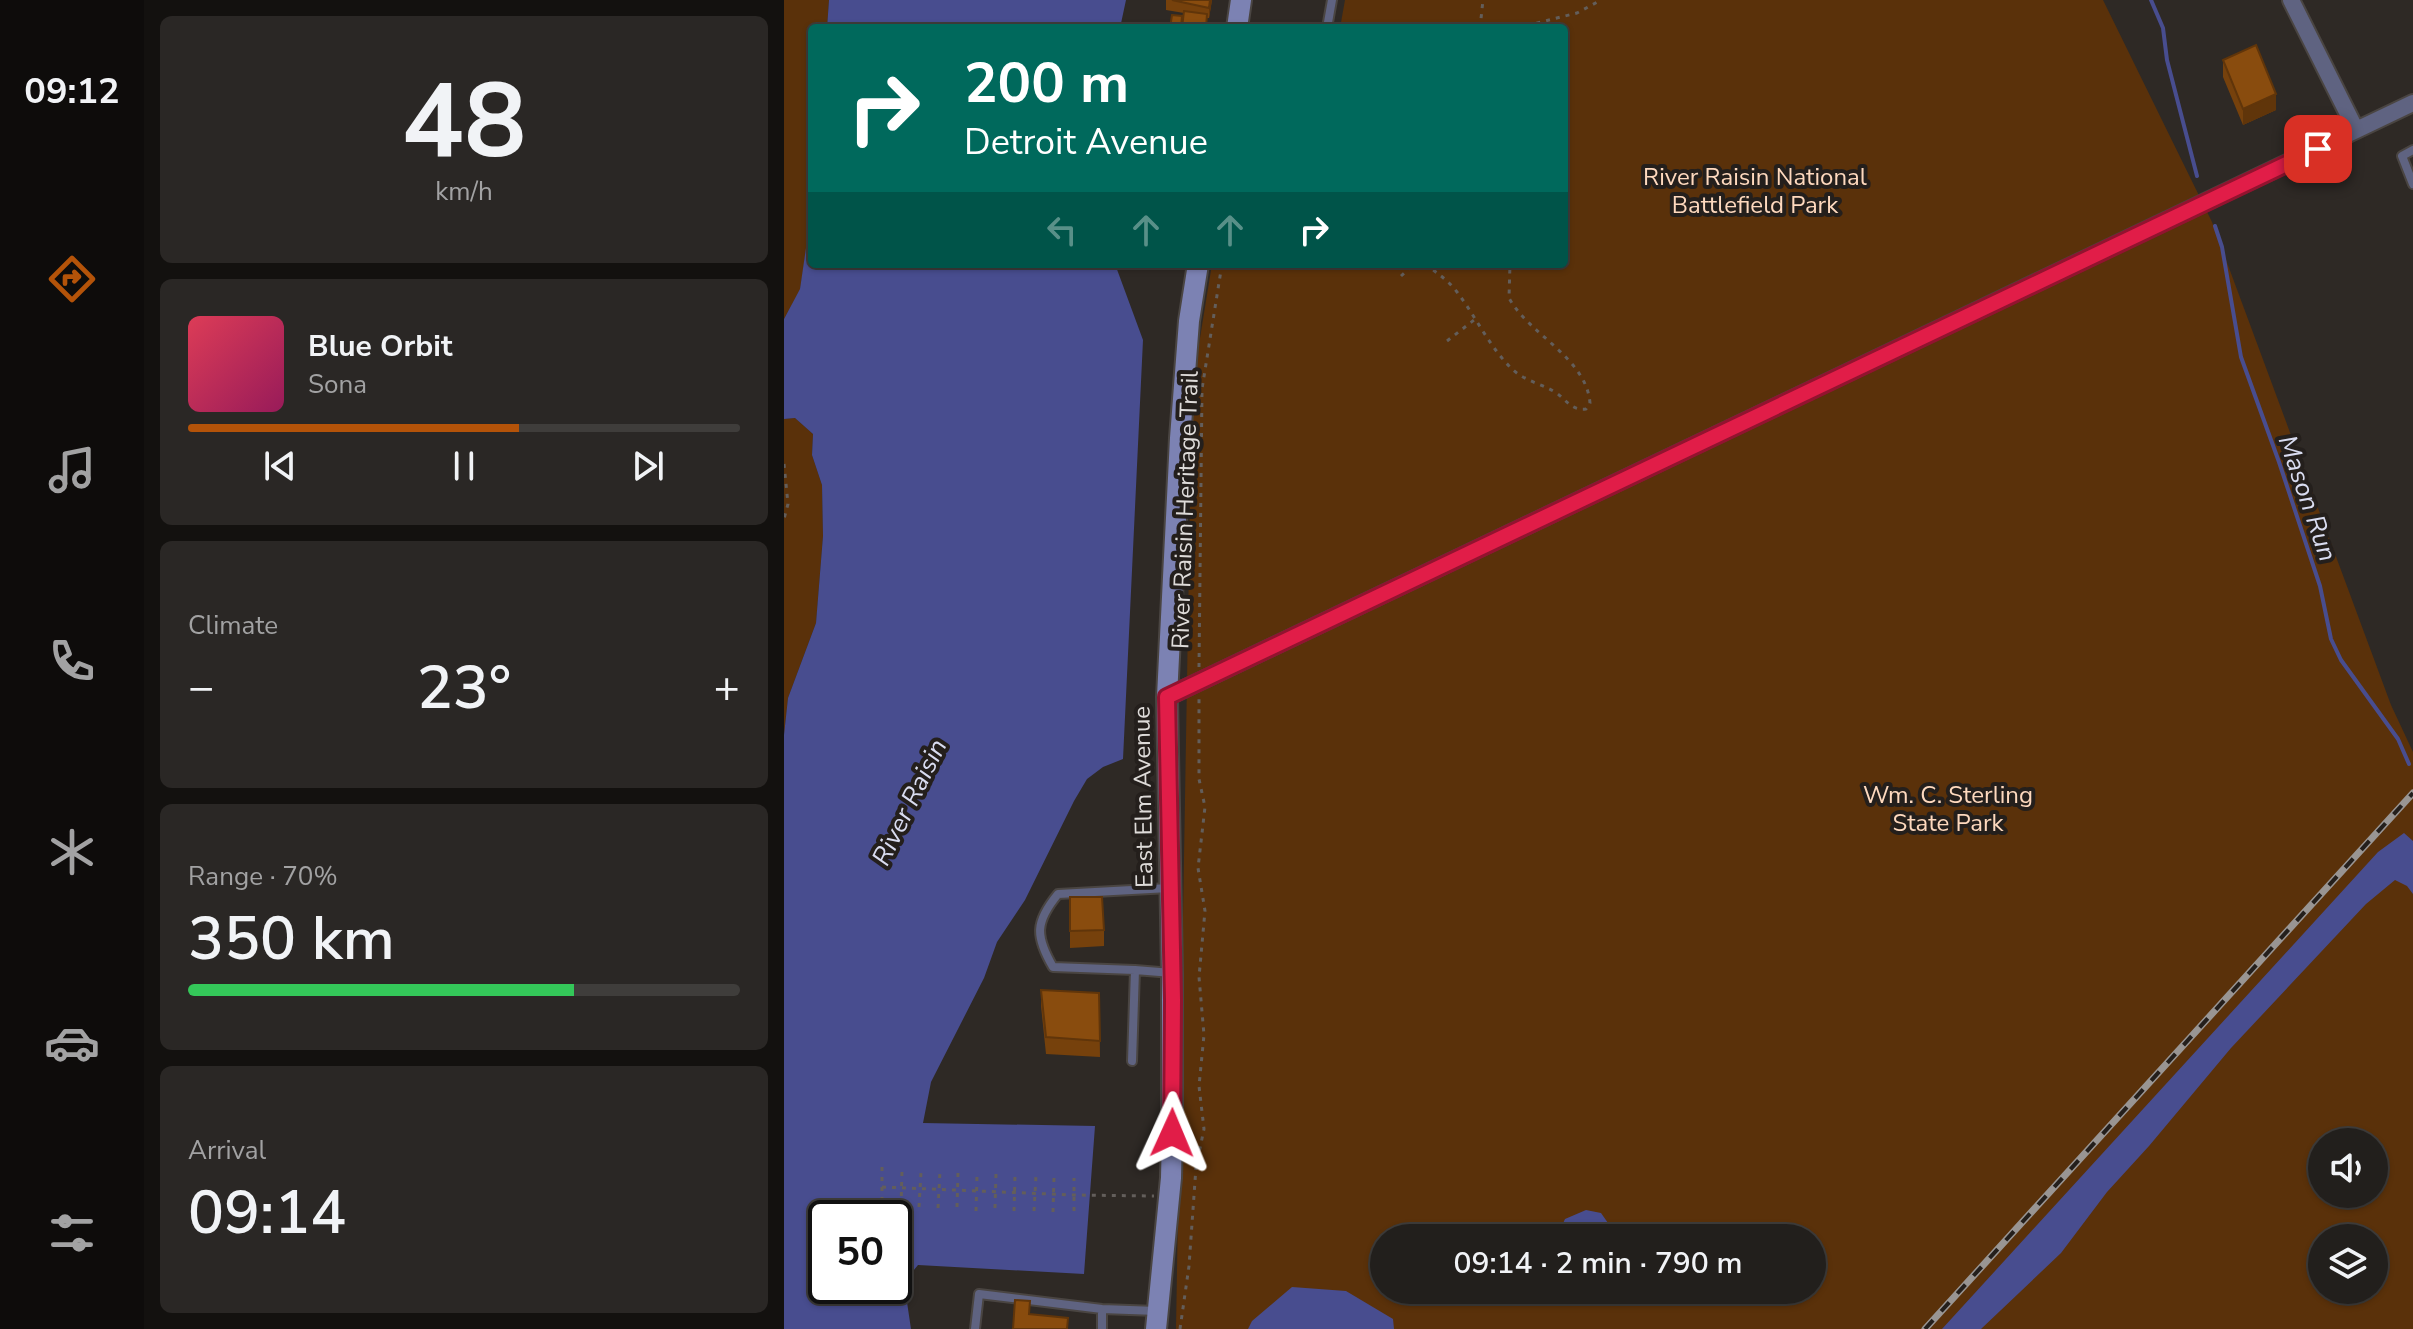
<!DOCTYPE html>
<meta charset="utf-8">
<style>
:root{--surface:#221f1c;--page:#2a2725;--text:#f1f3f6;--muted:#a2a2a3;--line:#3f3d3b;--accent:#b45309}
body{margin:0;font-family:"Nunito Sans",sans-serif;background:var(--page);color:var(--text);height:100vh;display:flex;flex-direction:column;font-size:30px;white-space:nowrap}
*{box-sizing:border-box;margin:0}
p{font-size:26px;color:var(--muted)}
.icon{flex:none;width:44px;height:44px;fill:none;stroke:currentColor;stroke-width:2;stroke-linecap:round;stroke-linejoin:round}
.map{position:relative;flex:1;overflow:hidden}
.drawer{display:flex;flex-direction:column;gap:16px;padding:16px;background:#13110f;width:640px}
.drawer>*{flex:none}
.hud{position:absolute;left:24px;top:24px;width:760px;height:244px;border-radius:8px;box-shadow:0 2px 6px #0004,0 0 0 2px var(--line);background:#00695c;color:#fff;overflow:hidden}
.buttons{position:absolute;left:1524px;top:1128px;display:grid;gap:16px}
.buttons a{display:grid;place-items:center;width:80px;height:80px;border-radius:50%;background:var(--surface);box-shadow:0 2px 6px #0004,0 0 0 2px var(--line);font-size:40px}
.speed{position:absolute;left:24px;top:1200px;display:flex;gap:16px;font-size:40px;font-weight:700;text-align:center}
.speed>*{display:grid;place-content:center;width:104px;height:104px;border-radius:50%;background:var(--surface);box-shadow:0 2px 6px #0004,0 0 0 2px var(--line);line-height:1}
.speed .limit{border:4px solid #111;border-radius:12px;background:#fff;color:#111}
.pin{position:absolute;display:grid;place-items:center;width:68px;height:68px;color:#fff;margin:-34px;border-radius:16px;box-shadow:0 4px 12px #0006}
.me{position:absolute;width:88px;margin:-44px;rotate:1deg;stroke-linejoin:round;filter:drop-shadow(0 0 6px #0008)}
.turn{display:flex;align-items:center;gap:28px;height:168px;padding:0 24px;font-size:36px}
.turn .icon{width:104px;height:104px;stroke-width:2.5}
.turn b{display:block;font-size:56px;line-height:68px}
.lanes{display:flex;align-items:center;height:76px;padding:0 24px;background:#0003;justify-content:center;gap:40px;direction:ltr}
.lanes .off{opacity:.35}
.big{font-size:60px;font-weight:600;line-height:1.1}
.drawer .tile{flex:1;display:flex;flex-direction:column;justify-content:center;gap:12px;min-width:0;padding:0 28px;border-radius:12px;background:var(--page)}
.drawer .dial{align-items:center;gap:0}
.dial b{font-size:104px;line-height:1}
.song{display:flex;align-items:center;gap:24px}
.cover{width:96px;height:96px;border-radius:12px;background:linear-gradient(135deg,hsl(350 70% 55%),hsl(330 70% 35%))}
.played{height:8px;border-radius:4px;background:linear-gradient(90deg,var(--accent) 60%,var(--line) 60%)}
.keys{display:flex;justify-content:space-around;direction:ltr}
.heat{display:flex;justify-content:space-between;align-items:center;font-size:44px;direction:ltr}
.charge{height:12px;border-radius:6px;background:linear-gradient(90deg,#34c759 70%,var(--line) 0)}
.trip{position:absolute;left:586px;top:1224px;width:456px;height:80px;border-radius:40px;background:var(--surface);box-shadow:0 2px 6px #0004,0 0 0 2px var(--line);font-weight:600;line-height:80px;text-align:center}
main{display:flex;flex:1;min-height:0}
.tabs{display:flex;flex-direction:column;width:144px;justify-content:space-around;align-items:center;background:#0e0c0b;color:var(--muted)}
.tabs .icon{width:56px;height:56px}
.tabs .selected{color:var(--accent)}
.tabs b{font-size:36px;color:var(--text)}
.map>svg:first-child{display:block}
.green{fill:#5a310a;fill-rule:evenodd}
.water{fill:#484d8f;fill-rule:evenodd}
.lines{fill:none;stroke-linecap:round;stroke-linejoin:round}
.stream{stroke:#484d8f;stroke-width:4}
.service-casing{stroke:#4a4542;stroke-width:12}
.minor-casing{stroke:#4a4542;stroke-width:20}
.secondary-casing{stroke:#4a4542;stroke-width:24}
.path{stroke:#635e5b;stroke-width:3;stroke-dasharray:4 6;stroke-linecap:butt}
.service{stroke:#5f6381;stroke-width:8}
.minor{stroke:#5f6381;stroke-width:16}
.secondary{stroke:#7c82b3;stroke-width:20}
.rail-casing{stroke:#999593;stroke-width:7}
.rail{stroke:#241f1c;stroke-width:4;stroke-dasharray:12;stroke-linecap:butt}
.wall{fill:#76410c}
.shaded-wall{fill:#60350a}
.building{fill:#894c0e;stroke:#60350a;stroke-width:2}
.route-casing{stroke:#92132f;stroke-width:20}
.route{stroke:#e11d48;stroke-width:14}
.labels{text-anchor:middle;stroke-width:8;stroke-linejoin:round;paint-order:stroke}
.park-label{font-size:24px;fill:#fed9be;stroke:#241f1c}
.street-label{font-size:24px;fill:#dedbd9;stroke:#241f1c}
.water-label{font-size:26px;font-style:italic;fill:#d9dcf0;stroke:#241f1c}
</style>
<main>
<nav class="tabs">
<b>09:12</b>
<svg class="icon selected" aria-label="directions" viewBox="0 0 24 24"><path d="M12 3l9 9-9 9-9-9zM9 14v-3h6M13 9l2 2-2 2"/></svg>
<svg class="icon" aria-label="music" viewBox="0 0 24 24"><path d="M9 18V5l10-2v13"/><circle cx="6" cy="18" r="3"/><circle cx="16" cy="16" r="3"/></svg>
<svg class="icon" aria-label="phone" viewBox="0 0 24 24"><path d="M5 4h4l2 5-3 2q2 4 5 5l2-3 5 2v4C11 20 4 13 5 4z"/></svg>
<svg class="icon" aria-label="climate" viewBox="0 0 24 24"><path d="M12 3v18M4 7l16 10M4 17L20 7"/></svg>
<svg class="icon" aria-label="car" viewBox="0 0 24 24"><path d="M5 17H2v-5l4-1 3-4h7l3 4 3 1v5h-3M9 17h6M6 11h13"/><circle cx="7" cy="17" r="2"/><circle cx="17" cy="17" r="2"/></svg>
<svg class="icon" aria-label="filters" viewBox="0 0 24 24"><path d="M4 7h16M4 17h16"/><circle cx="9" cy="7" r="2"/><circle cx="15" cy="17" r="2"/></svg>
</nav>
<section class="drawer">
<div class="tile dial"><b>48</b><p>km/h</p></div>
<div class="tile">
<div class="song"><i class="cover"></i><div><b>Blue Orbit</b><p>Sona</p></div></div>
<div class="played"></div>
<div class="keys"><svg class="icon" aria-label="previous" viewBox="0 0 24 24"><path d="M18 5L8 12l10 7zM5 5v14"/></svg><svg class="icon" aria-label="pause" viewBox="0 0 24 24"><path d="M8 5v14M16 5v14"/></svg><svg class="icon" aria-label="next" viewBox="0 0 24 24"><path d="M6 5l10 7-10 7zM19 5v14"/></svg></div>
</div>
<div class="tile"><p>Climate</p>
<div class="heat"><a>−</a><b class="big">23°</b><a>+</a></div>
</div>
<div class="tile"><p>Range · 70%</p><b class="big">350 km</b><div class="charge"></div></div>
<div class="tile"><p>Arrival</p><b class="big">09:14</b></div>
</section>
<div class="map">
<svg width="1629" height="1329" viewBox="0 0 1629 1329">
<rect width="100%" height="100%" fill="#2e2925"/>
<!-- green -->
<path class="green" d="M0,0H45L43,28H28L27,218L16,290L0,319Z
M561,0H1319L1428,222L1607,705L1629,752V1329H392L408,387L428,264H780V28H556ZM1538,1142H1590V1194H1538ZM600,1238H1028V1290H600ZM1538,1238H1590V1290H1538Z
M11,418L29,434L28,455L38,485L39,536L32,623L4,698L0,735V419Z"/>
<!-- water -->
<path class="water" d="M45,0H342L336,28H43Z
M28,207V264H331L359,340L339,759L319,767L303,779L290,801L241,900L213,942L200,978L147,1082L139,1123L311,1126L300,1274L134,1265L120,1282L127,1329H0V735L4,698L32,623L39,536L38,485L28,455L29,434L11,418L0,419V319L16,289ZM42,1218H110V1286H42Z
M1620,833L1629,841V894L1623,886L1611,880L1582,904L1447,1048L1365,1146L1323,1192L1277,1253L1197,1329H1158L1594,852Z
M802,1210L817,1213L824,1223L816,1238H777L775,1232L781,1219Z
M508,1287L562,1291L609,1319L610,1329H464L468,1321Z"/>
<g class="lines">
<!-- stream -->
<path class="stream" d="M1367,0L1379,28L1383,60L1413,176
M1431,226L1438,247L1457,357L1495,462L1536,586L1547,639L1557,660L1614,739L1625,764"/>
<!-- service casing -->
<g class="service-casing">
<path id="service" d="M543,28L548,0
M1629,150L1618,156L1629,184
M351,970L269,967C251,936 251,922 274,894L385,888
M348,1061L351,970L388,973
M191,1329L195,1294L318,1309L373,1311
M318,1329V1309"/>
</g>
<!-- minor casing -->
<g class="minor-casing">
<path id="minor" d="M1507,0L1572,130
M383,697L1629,103"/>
</g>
<!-- secondary casing -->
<g class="secondary-casing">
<path id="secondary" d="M453,28L457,0
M372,1329L387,1178L388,1133V973L383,697L396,438L405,321L414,264"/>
</g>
<!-- path -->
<path class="path" d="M696,28L699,0
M733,28L793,13L817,0
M641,264C653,273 664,280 673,292C692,317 705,346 727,368C740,381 756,383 771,392C782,399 787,411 802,409L806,403C802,357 745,335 725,298L726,264
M617,276L630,264
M663,341L690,320
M0,464L4,504L0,519
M415,667L418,389L438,264
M98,1167V1204
M98,1187L290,1195L370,1196
M117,1206L118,1171
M135,1207L137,1172
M173,1207L174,1173
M154,1208L156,1171
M211,1208L212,1173
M192,1211L193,1174
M230,1211L231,1174
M250,1211L252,1175
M290,1211V1178
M269,1212L270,1177
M396,1329L405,1266L412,1167L420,1129L415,1086L420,1035L415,977L421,911L414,868L421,807L415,779V698"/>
<!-- service -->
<use href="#service" class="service"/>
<!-- minor -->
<use href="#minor" class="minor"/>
<!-- secondary -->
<use href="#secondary" class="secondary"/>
<!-- rail casing -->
<g class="rail-casing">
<path id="rail" d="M1141,1329L1629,793"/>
</g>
<!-- rail -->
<use href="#rail" class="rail"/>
</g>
<!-- wall -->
<path class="wall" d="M382,0H428L425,18H423V28H398L400,13L382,10Z
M1439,60L1492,110L1459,125L1439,77Z
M286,897L320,930V946L286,948Z
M257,990L315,993L316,1057L262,1054L257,1006Z"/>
<!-- shaded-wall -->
<path class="shaded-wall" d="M426,0H428L425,18V8Z
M1492,94V110L1459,125V109Z
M499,264H509L499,268Z"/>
<!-- building -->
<path class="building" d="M388,0H426L425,8Z
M400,11L423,14L422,28H398Z
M388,15L398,16L397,28H386Z
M368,23L383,26V28H367Z
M1472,45L1492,94L1459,109L1439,60Z
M286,897H318L320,930L286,931Z
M257,990L315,993L316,1041L262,1037Z
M231,1300L246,1301L245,1314L284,1318L283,1329H229Z"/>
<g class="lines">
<!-- route casing -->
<g class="route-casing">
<path id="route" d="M388,1133L389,1000L383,697L1534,149"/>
</g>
<!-- route -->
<use href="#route" class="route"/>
</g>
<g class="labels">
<!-- park labels -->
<g class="park-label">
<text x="971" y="185">River Raisin National<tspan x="971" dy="28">Battlefield Park</tspan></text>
<text x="1164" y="803">Wm. C. Sterling<tspan x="1164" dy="28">State Park</tspan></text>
</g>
<!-- street labels -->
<g class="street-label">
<text transform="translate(401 510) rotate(-88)" y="8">River Raisin Heritage Trail</text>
<text transform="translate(359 797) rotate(-91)" y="8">East Elm Avenue</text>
</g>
<!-- water labels -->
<g class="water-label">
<text transform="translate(1524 498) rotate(71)" y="9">Mason Run</text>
<text transform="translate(125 802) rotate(-64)" y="9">River Raisin</text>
</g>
</g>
</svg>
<div class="buttons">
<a><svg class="icon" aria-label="sound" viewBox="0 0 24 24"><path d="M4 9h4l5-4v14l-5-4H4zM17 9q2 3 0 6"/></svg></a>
<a><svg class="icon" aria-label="layers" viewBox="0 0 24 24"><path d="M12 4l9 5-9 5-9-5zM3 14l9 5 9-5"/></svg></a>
</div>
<div class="speed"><div class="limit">50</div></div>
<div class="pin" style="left:1534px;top:149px;background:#d93025"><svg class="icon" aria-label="arrive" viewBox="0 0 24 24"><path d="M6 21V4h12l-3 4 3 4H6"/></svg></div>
<svg class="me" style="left:388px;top:1133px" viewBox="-20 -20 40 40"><path d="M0-17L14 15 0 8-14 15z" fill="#e11d48" stroke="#fff" stroke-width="4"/></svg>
<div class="trip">09:14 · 2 min · 790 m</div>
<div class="hud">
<div class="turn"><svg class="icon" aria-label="right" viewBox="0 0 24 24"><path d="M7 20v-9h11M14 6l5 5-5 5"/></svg><div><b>200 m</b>Detroit Avenue</div></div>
<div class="lanes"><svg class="icon off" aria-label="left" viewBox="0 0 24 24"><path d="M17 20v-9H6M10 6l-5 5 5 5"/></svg><svg class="icon off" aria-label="ahead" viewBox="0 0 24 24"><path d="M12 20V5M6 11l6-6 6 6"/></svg><svg class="icon off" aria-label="ahead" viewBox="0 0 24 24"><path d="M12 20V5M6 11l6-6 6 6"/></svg><svg class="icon" aria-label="right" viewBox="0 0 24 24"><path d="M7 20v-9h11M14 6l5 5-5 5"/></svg></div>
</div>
</div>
</main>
